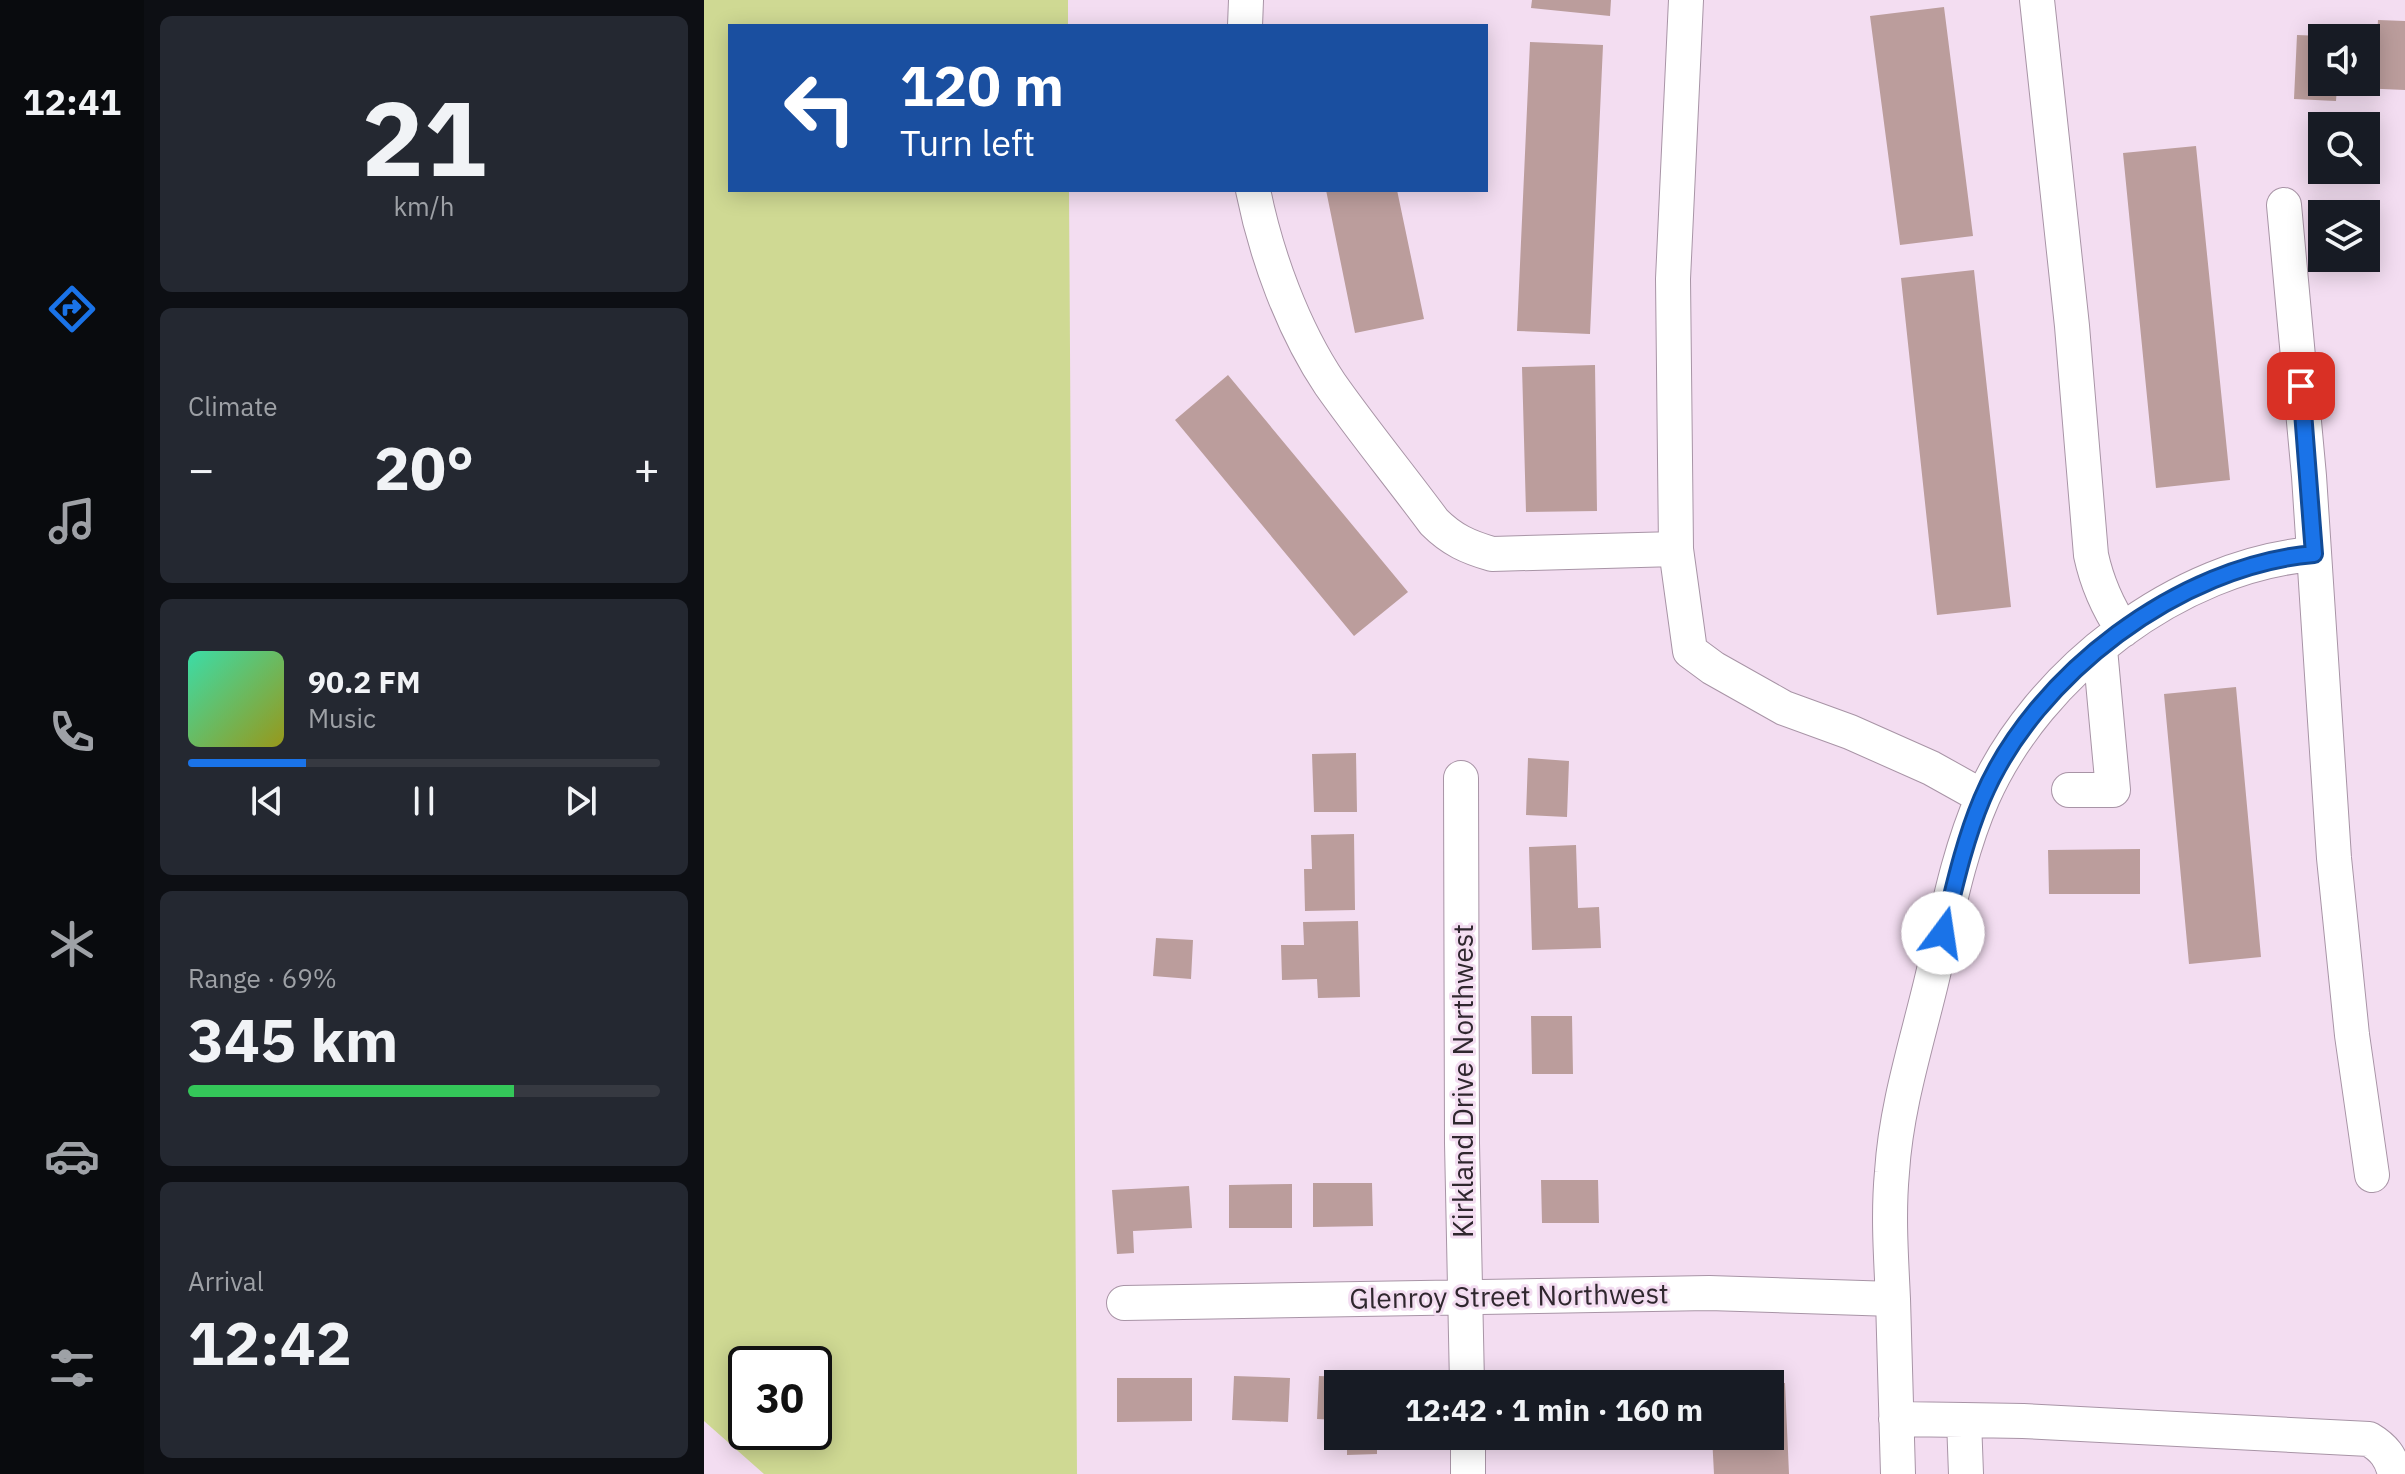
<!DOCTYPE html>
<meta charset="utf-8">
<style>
:root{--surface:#171b24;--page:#242831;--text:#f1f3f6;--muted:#9ea1a6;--line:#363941;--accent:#1a73e8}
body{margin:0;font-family:"IBM Plex Sans",sans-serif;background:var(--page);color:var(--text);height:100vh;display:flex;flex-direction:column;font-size:30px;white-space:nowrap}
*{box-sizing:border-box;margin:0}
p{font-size:26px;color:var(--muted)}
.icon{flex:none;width:44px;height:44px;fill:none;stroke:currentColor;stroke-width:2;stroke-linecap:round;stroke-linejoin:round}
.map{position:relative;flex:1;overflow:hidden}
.panel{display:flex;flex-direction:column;gap:16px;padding:16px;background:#0d0f14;width:560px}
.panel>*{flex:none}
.top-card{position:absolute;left:24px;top:24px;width:760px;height:168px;border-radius:0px;box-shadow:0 4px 20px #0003;background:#1a4fa0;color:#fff;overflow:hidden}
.tools{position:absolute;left:1604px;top:24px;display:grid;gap:16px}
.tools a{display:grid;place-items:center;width:72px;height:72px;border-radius:0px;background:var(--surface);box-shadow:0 4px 20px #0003;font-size:40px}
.speed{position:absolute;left:24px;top:1346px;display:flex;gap:16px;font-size:40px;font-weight:700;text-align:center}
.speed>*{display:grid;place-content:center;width:104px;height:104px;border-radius:50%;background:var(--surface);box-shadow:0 4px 20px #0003;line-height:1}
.speed .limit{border:4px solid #111;border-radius:12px;background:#fff;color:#111}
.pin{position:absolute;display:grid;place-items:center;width:68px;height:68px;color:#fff;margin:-34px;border-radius:16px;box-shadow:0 4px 12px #0006}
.me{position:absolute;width:88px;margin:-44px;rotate:14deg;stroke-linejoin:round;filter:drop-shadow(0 0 6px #0008)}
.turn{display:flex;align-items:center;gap:28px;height:168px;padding:0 40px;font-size:36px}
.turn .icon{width:104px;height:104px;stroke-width:2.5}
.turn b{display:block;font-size:56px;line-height:68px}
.big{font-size:60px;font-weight:800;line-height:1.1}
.panel .widget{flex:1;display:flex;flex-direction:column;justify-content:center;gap:12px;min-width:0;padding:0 28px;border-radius:12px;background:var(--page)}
.panel .dial{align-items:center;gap:0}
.dial b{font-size:104px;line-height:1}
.song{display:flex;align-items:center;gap:24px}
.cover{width:96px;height:96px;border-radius:12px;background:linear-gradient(135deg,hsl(160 70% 55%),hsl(60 70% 35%))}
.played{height:8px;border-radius:4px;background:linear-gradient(90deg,var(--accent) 25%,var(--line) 25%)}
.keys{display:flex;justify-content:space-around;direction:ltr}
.heat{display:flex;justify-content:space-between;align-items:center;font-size:44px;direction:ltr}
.charge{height:12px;border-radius:6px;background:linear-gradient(90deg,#34c759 69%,var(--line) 0)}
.trip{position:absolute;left:620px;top:1370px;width:460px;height:80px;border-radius:0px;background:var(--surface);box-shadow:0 4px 20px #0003;font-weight:800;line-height:80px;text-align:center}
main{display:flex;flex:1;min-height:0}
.tabs{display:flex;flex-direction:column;width:144px;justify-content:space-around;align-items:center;background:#090b0e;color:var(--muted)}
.tabs .icon{width:56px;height:56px}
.tabs .current{color:var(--accent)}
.tabs b{font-size:36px;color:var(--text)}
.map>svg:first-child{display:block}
.green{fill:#cfd993;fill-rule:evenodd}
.building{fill:#bb9d9c}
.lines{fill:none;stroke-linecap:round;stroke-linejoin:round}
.minor-casing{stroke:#a894a6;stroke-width:36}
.minor{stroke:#fff;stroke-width:34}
.route-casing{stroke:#114b97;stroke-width:20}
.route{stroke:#1a73e8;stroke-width:14}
.labels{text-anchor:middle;stroke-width:6;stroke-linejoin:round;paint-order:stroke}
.street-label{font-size:28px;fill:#2f272e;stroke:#f3ddf1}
</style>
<main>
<nav class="tabs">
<b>12:41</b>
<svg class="icon current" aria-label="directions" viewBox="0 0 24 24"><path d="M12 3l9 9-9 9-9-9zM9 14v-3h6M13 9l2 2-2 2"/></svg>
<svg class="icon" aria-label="music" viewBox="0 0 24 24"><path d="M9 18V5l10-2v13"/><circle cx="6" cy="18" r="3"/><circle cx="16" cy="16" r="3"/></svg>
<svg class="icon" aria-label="phone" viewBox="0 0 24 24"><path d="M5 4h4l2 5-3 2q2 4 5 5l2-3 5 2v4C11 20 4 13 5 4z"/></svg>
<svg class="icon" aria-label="climate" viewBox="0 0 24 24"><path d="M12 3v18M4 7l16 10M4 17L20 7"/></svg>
<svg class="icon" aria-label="car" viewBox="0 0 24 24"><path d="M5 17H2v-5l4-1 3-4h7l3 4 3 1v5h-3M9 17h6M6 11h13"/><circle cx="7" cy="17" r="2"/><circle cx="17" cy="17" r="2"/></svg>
<svg class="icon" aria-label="filters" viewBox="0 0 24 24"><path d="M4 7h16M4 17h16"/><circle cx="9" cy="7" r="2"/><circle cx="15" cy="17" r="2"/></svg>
</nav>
<section class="panel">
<div class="widget dial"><b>21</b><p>km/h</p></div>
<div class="widget"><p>Climate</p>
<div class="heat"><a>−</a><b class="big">20°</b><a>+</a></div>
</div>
<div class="widget">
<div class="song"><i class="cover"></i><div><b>90.2 FM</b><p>Music</p></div></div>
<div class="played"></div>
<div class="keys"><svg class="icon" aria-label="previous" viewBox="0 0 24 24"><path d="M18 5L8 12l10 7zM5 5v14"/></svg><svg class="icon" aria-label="pause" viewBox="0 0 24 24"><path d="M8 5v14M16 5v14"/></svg><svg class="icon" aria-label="next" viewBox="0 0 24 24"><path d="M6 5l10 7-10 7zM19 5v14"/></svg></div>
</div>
<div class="widget"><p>Range · 69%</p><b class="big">345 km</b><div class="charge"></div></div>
<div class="widget"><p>Arrival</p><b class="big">12:42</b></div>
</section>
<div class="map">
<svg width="1701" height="1474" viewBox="0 0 1701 1474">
<rect width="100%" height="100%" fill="#f3ddf1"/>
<!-- green -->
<path class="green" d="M0,0H364V26H26V190H365L373,1474H60L0,1421ZM42,1364H110V1432H42Z"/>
<!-- building -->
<path class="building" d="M828,0H907L906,16L827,8Z
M1240,7L1269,236L1196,245L1166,16Z
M1674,20L1701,21V90L1633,87L1632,101L1590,99L1593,35L1618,36V82H1662V37L1673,38Z
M826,42L899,45L886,334L813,331Z
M1492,146L1526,480L1452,488L1419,153Z
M622,190H693L720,319L651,333Z
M1270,270L1307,607L1233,615L1197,278Z
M891,365L893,511L822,512L818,367Z
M524,375L704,592L650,636L471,420Z
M1532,687L1557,957L1485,964L1460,694Z
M652,753L653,812H610L608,754Z
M824,758L865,761L863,817L822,815Z
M650,834L651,910L601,911L600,869H608L607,835Z
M872,845L874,908L895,907L897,948L828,950L825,847Z
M1436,849V894H1345L1344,850Z
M654,921L656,997L614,998L613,979L578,980L577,945H600L599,922Z
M452,938L489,940L487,979L449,976Z
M827,1016H868L869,1074H828Z
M837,1180H894L895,1223H838Z
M609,1183H668L669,1226L609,1227Z
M588,1184V1228H525V1185Z
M485,1186L488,1228L429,1231L430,1253L413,1254L408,1190Z
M841,1371L902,1374L901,1384H840Z
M919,1371H992V1384H919Z
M530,1376L586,1378L584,1422L528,1420Z
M615,1376L672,1378V1384H634V1420L613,1419Z
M413,1378H488V1421L413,1422Z
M1066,1383H1081L1085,1474H1010L1008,1436H1066Z
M643,1436H673V1454L643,1455Z"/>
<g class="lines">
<!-- minor casing -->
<g class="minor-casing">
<path id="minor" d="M982,0L969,279L972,549L986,651L1009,668L1080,708L1146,732L1227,768L1279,797
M1333,0L1368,326L1387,555C1393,583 1403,606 1419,630
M541,26L542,0
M549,190C562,255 589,329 626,384C659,431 696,476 730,522C748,540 764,547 788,554L972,549
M1580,205L1605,476L1630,858L1648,1035L1668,1175
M757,778L758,1143L763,1384
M1365,790H1409L1396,649
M420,1303L1005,1293L1189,1299
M1192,1419L1260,1420
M764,1436V1474
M1194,1474C1192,1416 1191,1357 1189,1299C1187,1257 1184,1214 1188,1172C1192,1108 1212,1045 1227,983C1242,921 1253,856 1279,797C1334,673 1474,565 1610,554
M1262,1474L1260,1420L1319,1421L1665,1439C1680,1448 1687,1457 1691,1474"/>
</g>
<!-- minor -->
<use href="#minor" class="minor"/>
</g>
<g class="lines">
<!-- route casing -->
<g class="route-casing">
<path id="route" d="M1239,933C1250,888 1260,842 1278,799C1330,675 1476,565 1610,554L1597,386"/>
</g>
<!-- route -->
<use href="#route" class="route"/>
</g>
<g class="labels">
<!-- street labels -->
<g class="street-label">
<text transform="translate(759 1081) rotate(-90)" y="10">Kirkland Drive Northwest</text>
<text transform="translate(805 1296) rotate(-1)" y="10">Glenroy Street Northwest</text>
</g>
</g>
</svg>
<div class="tools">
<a><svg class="icon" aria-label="sound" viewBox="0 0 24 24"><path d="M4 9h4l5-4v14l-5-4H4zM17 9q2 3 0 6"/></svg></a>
<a><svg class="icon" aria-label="search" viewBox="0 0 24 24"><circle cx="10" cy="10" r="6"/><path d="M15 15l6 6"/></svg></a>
<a><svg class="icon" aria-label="layers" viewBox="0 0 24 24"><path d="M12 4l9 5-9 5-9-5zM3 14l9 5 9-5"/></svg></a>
</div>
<div class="speed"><div class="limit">30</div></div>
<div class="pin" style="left:1597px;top:386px;background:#d93025"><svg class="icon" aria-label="arrive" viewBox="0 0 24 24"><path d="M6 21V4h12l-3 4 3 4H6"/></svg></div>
<svg class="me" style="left:1239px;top:933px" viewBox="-20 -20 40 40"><circle r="19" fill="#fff"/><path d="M0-13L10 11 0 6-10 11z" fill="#1a73e8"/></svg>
<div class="trip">12:42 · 1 min · 160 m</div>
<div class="top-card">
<div class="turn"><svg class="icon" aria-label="left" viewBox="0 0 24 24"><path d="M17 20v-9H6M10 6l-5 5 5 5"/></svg><div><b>120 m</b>Turn left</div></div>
</div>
</div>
</main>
